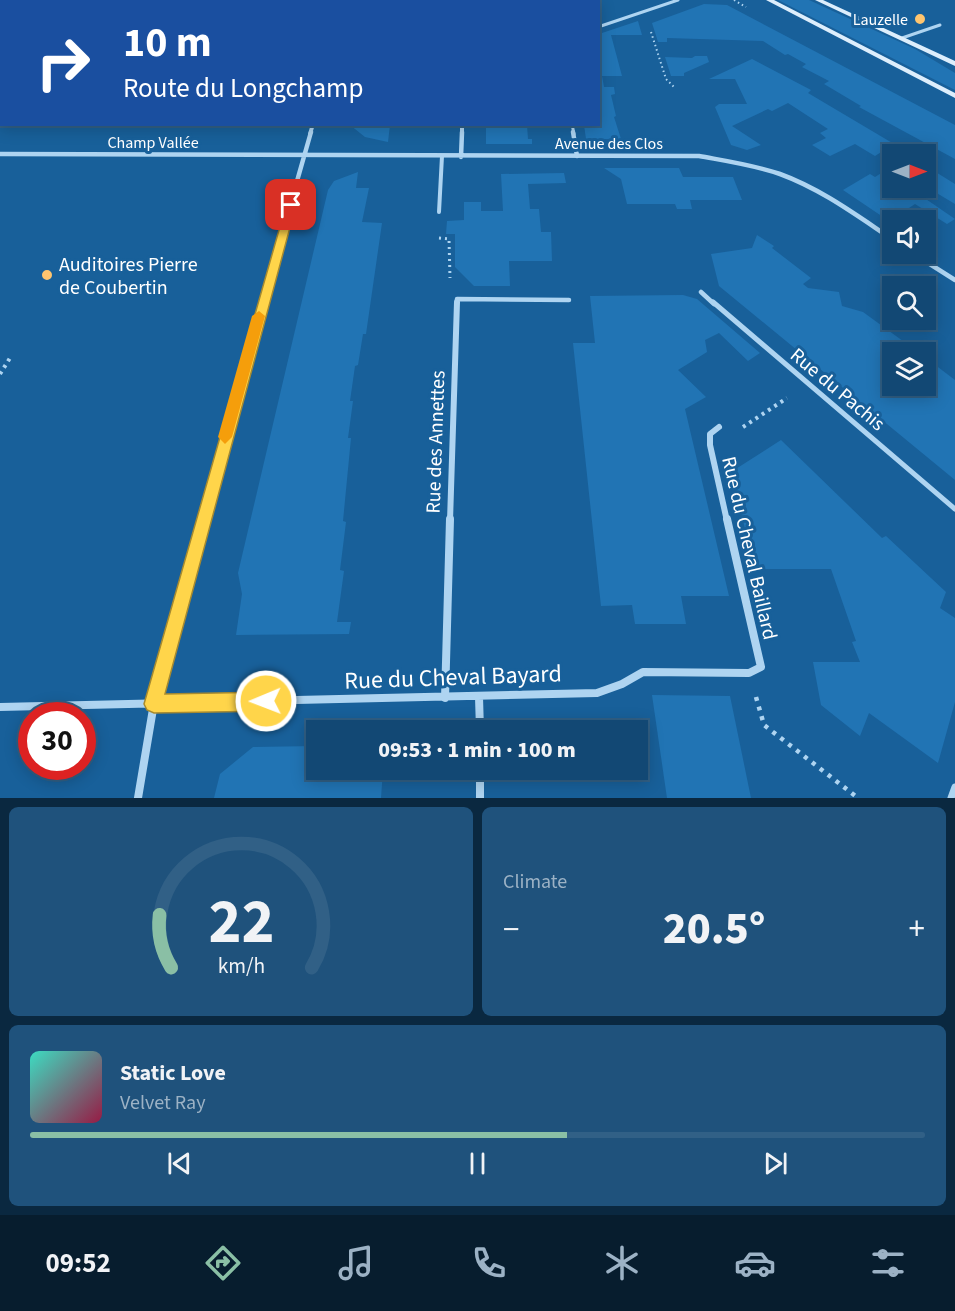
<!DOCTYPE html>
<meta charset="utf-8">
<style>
:root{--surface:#124874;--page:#1f527c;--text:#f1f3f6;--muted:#9cb2c5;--line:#316086;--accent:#8abfa5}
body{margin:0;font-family:"Source Sans 3",sans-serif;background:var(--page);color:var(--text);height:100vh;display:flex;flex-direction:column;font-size:22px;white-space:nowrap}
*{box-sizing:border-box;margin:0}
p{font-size:20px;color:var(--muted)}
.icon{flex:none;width:33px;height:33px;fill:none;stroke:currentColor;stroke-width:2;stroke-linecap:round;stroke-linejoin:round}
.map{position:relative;height:798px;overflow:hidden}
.panel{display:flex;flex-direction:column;gap:9px;padding:9px;background:#0a2840;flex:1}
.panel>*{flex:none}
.banner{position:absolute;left:0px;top:0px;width:600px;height:126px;box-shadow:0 3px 15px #0003,0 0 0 2px var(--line);background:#1a4fa0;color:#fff;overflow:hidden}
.needle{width:39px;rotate:90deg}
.fabs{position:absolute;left:882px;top:144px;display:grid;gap:12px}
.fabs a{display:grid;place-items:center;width:54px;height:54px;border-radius:0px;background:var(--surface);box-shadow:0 3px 15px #0003,0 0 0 2px var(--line);font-size:30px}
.speed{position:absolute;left:18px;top:702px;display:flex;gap:12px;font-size:30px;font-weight:700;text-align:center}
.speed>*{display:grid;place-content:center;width:78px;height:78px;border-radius:50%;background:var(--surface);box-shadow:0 3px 15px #0003,0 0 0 2px var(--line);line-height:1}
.speed .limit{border:9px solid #d22;background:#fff;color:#111}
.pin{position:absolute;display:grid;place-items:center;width:51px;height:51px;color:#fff;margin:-26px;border-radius:12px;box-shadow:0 3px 9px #0006}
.me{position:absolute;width:66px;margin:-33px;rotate:269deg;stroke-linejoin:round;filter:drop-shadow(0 0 4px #0008)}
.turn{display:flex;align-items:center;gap:21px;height:126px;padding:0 24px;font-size:27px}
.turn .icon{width:78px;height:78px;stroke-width:2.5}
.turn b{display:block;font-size:42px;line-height:51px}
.big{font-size:45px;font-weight:800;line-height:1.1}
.panel .tile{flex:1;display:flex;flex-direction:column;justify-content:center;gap:9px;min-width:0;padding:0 21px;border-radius:9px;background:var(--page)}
.panel .dial{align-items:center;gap:0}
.dial svg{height:156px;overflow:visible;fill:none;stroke:var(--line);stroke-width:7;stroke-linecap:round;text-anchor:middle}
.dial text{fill:var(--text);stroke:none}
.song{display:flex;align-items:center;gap:18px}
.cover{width:72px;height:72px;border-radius:9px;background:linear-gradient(135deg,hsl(170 70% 55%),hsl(340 70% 35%))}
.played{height:6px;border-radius:3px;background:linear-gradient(90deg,var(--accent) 60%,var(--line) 60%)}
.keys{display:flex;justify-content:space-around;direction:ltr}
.heat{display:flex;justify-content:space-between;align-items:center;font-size:33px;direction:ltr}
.panel .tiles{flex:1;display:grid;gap:9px;grid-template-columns:1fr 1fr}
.tile:last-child{grid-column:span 2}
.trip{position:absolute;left:306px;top:720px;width:342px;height:60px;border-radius:0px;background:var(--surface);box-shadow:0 3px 15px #0003,0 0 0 2px var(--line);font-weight:800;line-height:60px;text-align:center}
.menu{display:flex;height:96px;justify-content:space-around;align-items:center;background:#071d2e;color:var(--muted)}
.menu .icon{width:42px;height:42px}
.menu .on{color:var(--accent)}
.menu b{font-size:27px;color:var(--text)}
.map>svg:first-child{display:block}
.green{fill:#2174b4}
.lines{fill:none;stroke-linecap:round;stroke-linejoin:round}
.path-far3{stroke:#aed4f1;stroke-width:2;stroke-dasharray:1.5 3;stroke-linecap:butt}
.path-far2{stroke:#aed4f1;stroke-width:3;stroke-dasharray:2 4;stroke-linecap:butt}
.path-far1{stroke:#aed4f1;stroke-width:4;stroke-dasharray:3 4.5;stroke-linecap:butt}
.path{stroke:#aed4f1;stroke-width:4.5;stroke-dasharray:4 6;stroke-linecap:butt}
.service-far1{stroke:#aed4f1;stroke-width:3}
.service{stroke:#aed4f1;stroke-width:4}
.pedestrian-far3{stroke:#aed4f1;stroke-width:3}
.pedestrian-far2{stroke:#aed4f1;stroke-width:4.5}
.pedestrian-far1{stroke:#aed4f1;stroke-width:5}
.pedestrian{stroke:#aed4f1;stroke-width:7}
.minor-far3{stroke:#aed4f1;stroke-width:4}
.minor-far2{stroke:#aed4f1;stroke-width:4.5}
.minor-far1{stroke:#aed4f1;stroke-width:6}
.minor{stroke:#aed4f1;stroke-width:8}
.secondary{fill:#ddeefc;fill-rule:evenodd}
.route{fill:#ffd54a;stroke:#a68a30;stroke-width:1.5}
.slow{fill:#f59e0b}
.poi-dot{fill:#ffc56f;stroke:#18609a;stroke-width:2}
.labels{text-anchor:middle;stroke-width:6;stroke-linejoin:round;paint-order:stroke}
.far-poi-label{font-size:16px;fill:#fff;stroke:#18609a;text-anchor:end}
.far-street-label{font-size:16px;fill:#fff;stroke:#18609a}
.poi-label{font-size:20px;fill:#fff;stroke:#18609a;text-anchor:start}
.street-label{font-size:20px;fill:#fff;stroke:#18609a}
.near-street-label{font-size:24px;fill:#fff;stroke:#18609a}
</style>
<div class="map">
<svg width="955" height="798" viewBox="0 0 955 798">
<rect width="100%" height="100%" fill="#18609a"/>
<!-- green -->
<path class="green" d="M778,0H809L915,49L955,73V90Z
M704,4L727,5L955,125V159L859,107L861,106L824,84L829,81L802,67L806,64L788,54L785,55L763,41L667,38V42H658L652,23Z
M638,21L642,35H611L622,76H602L604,87H614L615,94L611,95L616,116L614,117L621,139H586L584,125L598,124L599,34Z
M695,56H707L709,62L684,73V76H671L665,57L692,58Z
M752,59L811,90L808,93L894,144L875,156L855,144L830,156L812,145L826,138L820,133L828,129L788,103L772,111L768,109L732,126L761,145L747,150L731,145L715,107L719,104H747L735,79H709Z
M350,125H390L388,142L365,137Z
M527,125L528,139H532V144H486V126Z
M926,166L955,184V204L930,189L920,195L955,219L947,224L915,204L889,221L843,190L870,174L875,177L883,172L892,178V188H926Z
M604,168H679L683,177H733L742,200H690L692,209H677L675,204H627L621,179Z
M358,172L356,188H369L362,222L382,223L366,334H363L358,365L355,366L350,401H353L348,438H351L343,521L346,522L340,570L344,571L337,622H351L349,634L236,635L242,594L238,573L328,190L334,181Z
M564,173L566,183L528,184L530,209H539L541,232H551L552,261H509L510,286H474L455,267V234H446L447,221L464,220V202H481V211H503L501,174Z
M757,235L774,246L772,248L811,278L803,284L808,288L839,292L842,306L863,312L918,352H892V386H926V358L955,380V480L719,286L711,254L752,248Z
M683,295L697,299L760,353L748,361L719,333L705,340L707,352L678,370L706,397L685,409L729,596H681L686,624H635L632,605L601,606L573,343H595L590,296Z
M781,440L882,538L886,536L946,592L940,608L955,618V702L938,763L869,713L860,736L821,705L813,662H860L852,642L856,641L831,569H755L731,472Z
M652,695L730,696L751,798H667Z
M316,746V770H383L381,798H214L220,774L253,747Z"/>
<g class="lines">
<!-- path-far3 -->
<path class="path-far3" d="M734,0L746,7
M651,32L666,79L675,88"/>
<!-- path-far2 -->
<path class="path-far2" d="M439,238L449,239L450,278"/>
<!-- path-far1 -->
<path class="path-far1" d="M0,374L10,358
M743,427L787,398"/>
<!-- path -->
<path class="path" d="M756,697L764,725L858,798"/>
<!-- service-far1 -->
<path class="service-far1" d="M902,38L940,25"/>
<!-- service -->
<path class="service" d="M439,212L442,156"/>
<!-- pedestrian-far3 -->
<path class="pedestrian-far3" d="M598,27L678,0
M0,95L2,93
M572,124L574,134"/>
<!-- pedestrian-far2 -->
<path class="pedestrian-far2" d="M573,132L577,156
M701,292L714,304"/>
<!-- pedestrian-far1 -->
<path class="pedestrian-far1" d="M713,302L955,509"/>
<!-- pedestrian -->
<path class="pedestrian" d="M951,798L955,787"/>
<!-- minor-far3 -->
<path class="minor-far3" d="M503,2L510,0
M310,134L313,124
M462,134V124"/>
<!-- minor-far2 -->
<path class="minor-far2" d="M0,154L699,156C726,161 754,165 780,174C821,189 856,215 892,239
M461,157L462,132
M914,254L955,280
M262,304L311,132
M457,304V299L569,300"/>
<!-- minor-far1 -->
<path class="minor-far1" d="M719,427L710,434V445L727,521
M203,521L263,302
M450,521L457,302"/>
<!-- minor -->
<path class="minor" d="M479,697L480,730
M445,698L450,519
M0,707L597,693L622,684L643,672L749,673L761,667L727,519
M480,770V798
M138,798L154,703L203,519"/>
<!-- secondary -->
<path class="secondary" d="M766,0H774L955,93V98Z
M815,0H823L955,61V66Z"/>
</g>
<!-- route -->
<path class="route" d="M287,202L296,205L165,694L266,692L272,695L275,701L272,708L266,711L154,713L147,710L144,704Z"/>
<!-- slow -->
<path class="slow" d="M259,311L265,316L232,437L225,444L218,437L252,316Z"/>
<!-- markers -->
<g class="poi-dot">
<circle cx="920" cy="19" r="6"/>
<circle cx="47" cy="275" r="6"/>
</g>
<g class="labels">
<!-- far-poi labels -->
<g class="far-poi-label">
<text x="908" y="25">Lauzelle</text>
</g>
<!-- far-street labels -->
<g class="far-street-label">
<text x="153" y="148">Champ Vallée</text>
<text x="609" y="149">Avenue des Clos</text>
</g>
<!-- poi labels -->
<g class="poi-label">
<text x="59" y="271">Auditoires Pierre<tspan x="59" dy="23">de Coubertin</tspan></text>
</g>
<!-- street labels -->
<g class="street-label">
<text transform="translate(838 389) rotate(40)" y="7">Rue du Pachis</text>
<text transform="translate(435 442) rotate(-88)" y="7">Rue des Annettes</text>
<text transform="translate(750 548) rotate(77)" y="7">Rue du Cheval Baillard</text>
</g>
<!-- near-street labels -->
<g class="near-street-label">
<text transform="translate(453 677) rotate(-2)" y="8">Rue du Cheval Bayard</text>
</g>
</g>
</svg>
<div class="fabs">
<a><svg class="needle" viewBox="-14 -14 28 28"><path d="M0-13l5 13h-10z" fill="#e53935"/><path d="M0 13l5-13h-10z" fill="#9cb2c5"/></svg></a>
<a><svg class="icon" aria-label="sound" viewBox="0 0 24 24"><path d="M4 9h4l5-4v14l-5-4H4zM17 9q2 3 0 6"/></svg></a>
<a><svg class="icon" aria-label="search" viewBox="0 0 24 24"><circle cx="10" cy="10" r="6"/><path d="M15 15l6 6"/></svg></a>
<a><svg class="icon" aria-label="layers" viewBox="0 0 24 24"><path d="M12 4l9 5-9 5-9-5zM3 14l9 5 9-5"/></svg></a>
</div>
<div class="speed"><div class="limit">30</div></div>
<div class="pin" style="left:291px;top:205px;background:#d93025"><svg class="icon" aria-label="arrive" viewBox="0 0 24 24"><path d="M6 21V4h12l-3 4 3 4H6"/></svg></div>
<svg class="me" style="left:266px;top:701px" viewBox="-20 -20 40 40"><circle r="17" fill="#ffd54a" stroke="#fff" stroke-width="3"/><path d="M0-11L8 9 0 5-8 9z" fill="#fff"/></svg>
<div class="trip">09:53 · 1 min · 100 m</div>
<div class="banner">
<div class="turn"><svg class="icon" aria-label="right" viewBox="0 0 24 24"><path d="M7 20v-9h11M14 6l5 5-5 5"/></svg><div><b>10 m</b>Route du Longchamp</div></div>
</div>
</div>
<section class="panel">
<div class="tiles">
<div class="tile dial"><svg viewBox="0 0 100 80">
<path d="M14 69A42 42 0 1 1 86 69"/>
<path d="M14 69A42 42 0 0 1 8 42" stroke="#8abfa5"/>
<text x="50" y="56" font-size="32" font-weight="700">22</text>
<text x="50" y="72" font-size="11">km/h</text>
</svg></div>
<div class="tile"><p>Climate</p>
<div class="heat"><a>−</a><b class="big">20.5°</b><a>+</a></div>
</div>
<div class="tile">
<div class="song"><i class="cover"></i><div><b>Static Love</b><p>Velvet Ray</p></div></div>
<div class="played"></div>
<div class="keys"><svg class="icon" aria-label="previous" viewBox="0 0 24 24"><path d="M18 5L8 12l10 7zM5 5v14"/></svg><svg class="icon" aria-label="pause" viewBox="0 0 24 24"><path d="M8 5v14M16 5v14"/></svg><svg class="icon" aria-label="next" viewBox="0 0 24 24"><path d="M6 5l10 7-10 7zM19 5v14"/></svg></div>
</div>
</div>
</section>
<nav class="menu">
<b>09:52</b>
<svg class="icon on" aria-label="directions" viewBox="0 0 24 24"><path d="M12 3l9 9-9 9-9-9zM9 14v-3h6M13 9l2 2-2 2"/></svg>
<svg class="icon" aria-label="music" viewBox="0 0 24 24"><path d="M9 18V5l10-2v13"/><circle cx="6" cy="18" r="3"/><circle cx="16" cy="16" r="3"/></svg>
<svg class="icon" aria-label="phone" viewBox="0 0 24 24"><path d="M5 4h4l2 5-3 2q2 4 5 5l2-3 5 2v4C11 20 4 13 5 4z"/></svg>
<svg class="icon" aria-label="climate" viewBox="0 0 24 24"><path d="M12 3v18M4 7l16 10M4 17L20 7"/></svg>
<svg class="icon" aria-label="car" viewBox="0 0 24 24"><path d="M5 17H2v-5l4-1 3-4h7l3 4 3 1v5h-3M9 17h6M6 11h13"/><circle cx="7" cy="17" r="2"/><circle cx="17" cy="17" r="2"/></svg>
<svg class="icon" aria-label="filters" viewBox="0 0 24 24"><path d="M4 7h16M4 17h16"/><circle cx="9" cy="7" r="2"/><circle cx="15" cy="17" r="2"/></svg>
</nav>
